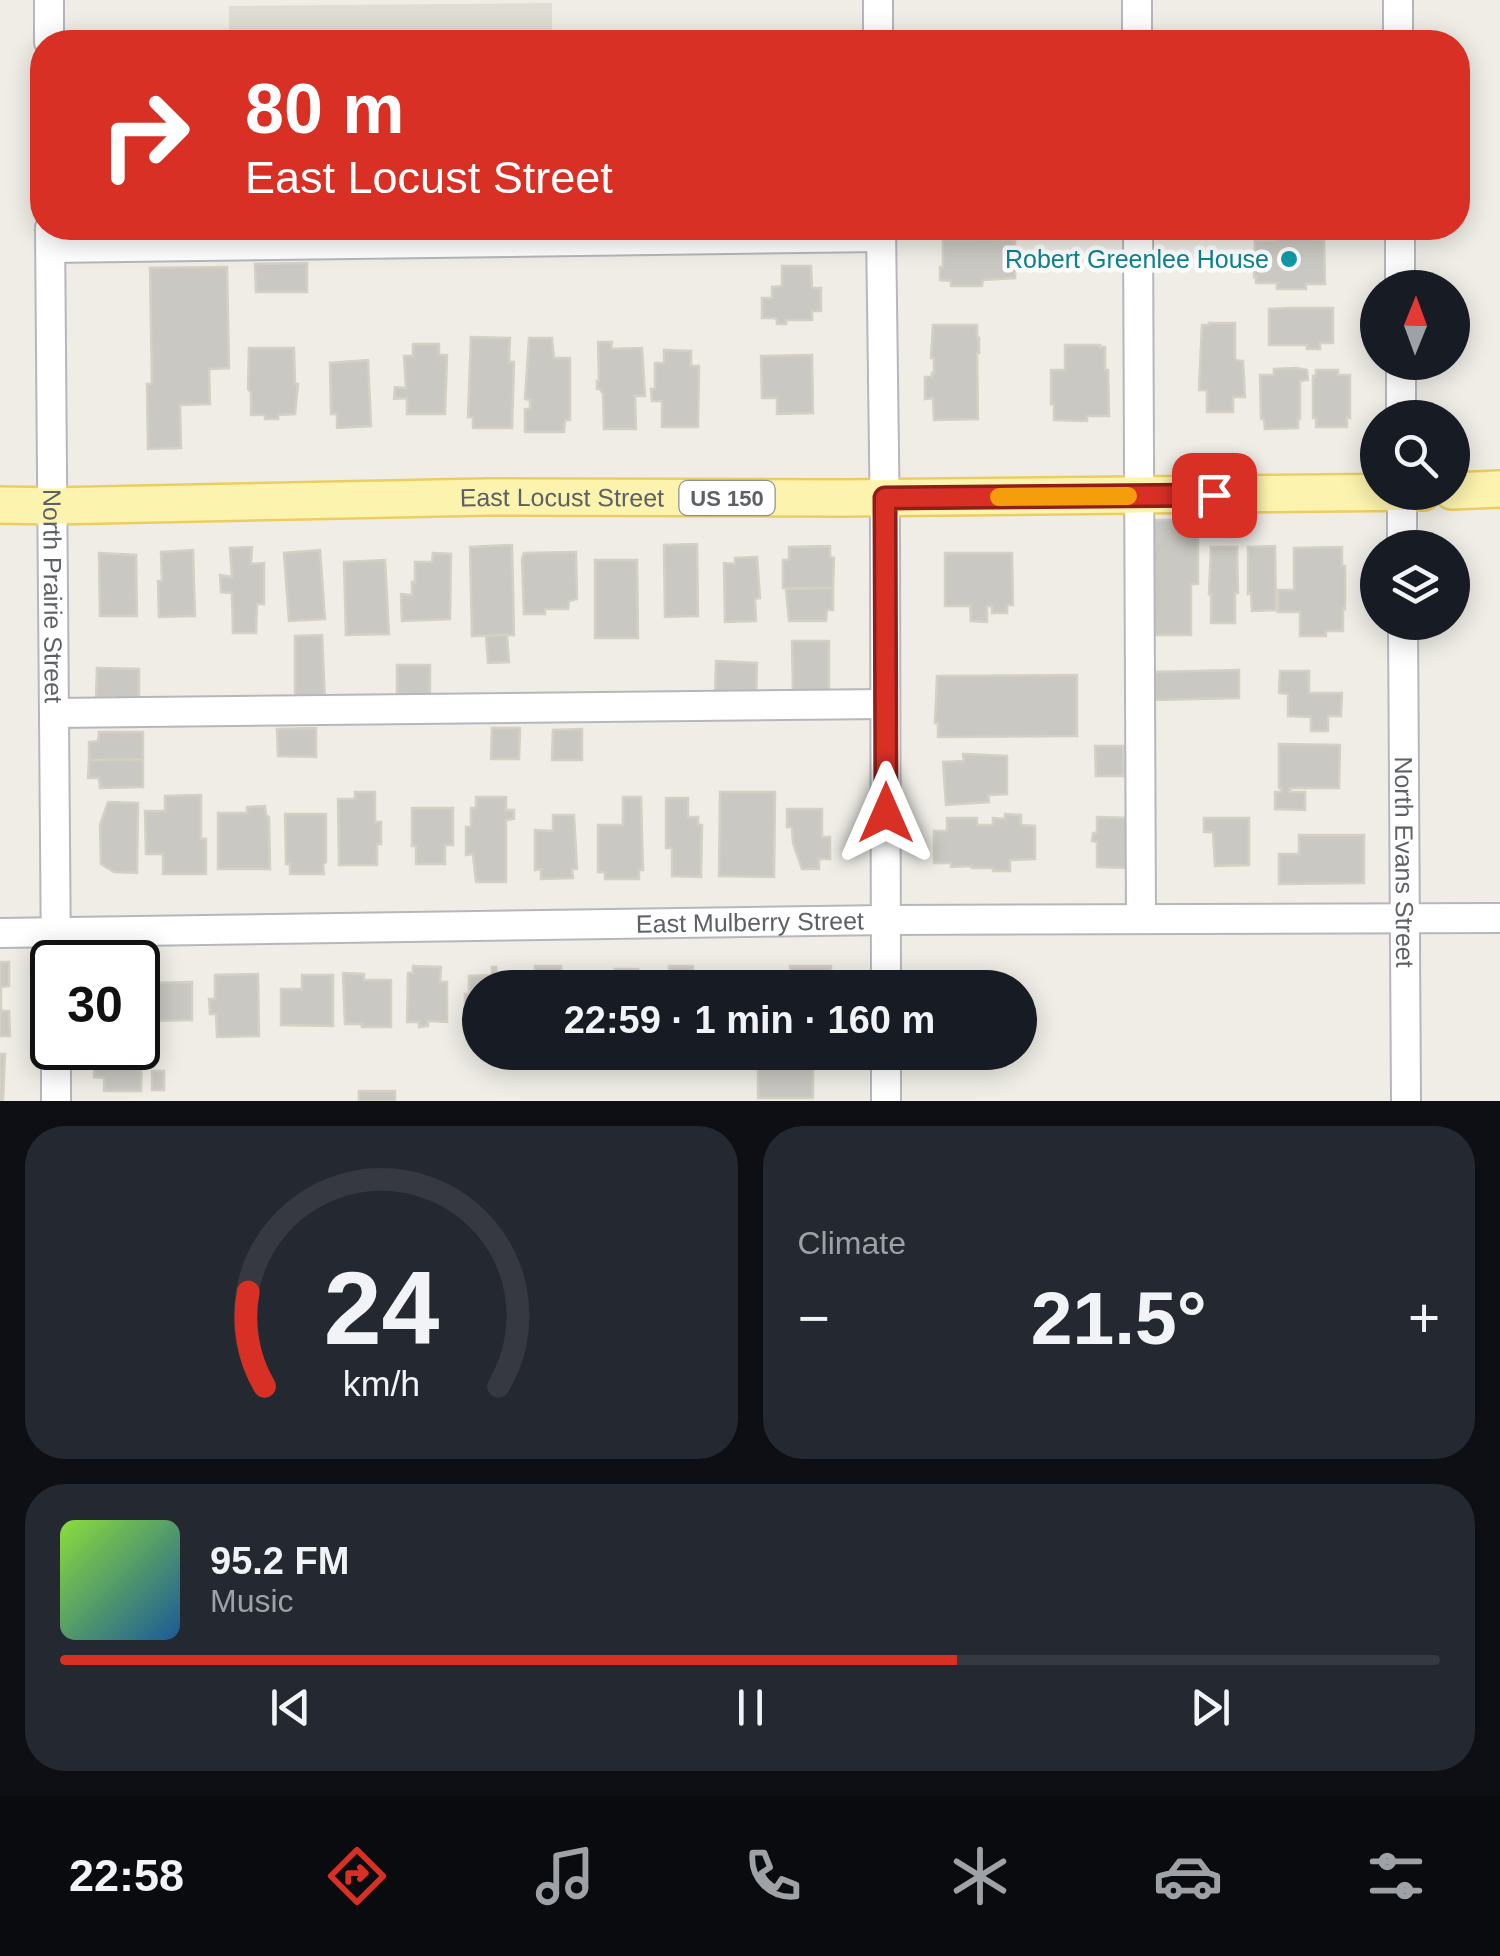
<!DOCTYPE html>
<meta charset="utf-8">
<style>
:root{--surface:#171b24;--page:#242831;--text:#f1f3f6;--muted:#9ea1a6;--line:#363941;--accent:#d93025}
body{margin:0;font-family:Helvetica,sans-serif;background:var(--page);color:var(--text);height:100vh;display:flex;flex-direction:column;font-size:38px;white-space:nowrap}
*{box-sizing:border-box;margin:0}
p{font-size:32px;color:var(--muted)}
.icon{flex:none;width:55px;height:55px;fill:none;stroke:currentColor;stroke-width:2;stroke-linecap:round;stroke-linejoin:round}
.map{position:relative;height:1101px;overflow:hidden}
.side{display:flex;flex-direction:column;gap:25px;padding:25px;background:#0d0f14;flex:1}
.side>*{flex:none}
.top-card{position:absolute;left:30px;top:30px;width:1440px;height:210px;border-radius:40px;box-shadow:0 5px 25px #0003;background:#d93025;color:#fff;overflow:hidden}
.needle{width:65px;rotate:1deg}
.controls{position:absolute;left:1360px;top:270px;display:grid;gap:20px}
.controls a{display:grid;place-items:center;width:110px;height:110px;border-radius:50%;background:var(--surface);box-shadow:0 5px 25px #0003;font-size:50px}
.speed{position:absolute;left:30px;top:940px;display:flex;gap:20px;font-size:50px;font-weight:700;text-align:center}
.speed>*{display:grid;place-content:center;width:130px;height:130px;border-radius:50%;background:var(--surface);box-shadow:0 5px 25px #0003;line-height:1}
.speed .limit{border:5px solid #111;border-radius:15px;background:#fff;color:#111}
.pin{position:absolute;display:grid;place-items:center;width:85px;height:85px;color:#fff;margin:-42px;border-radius:20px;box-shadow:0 5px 15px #0006}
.me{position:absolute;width:110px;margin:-55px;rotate:0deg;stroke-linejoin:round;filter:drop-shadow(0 0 8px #0008)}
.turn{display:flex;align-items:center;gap:35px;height:210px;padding:0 50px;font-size:45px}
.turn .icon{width:130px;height:130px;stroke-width:2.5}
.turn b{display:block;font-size:70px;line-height:85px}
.big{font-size:75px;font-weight:700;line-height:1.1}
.side .card{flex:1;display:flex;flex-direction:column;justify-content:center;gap:15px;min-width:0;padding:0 35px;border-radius:40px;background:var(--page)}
.side .dial{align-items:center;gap:0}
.dial svg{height:260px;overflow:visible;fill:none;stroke:var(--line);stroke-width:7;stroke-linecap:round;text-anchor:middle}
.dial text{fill:var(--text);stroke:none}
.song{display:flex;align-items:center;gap:30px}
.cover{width:120px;height:120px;border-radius:15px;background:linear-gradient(135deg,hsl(90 70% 55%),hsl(210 70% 35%))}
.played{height:10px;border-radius:5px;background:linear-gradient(90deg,var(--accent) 65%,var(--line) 65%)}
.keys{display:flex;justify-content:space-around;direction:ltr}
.heat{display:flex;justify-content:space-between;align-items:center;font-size:55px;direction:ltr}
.side .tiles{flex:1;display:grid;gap:25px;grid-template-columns:1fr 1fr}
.card:last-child{grid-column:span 2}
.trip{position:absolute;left:462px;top:970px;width:575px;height:100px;border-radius:50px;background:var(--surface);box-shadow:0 5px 25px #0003;font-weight:700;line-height:100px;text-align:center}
.tab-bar{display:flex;height:160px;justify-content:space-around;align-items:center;background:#090b0e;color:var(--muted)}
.tab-bar .icon{width:70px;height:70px}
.tab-bar .active{color:var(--accent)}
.tab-bar b{font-size:45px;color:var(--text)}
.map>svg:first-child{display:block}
.education{fill:#dfddd4}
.building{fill:#cac8c2;stroke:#d4d0c4;stroke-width:2.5}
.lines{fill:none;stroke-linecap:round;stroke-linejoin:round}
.minor-casing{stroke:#b6b7bc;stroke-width:32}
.major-casing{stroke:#eccd62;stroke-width:40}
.minor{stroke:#fff;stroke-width:28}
.major{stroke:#fcf4ae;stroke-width:35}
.route-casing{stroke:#8d1f18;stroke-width:25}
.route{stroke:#d93025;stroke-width:18}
.slow{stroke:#f59e0b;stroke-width:18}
.culture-dot{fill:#0f9aa8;stroke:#fff;stroke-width:4}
.labels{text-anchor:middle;stroke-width:9;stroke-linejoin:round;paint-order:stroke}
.shield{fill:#fff;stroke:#8e9093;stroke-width:2.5}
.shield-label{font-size:22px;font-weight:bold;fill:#5d6065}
.culture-label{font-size:25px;fill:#0d838f;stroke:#fff;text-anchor:end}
.street-label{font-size:25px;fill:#5d6065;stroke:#fff}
</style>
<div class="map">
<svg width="1500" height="1101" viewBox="0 0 1500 1101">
<rect width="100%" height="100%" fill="#efede6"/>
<!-- education -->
<path class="education" d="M552,3V42H229V6Z
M228,228H551V235L228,237Z"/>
<!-- building -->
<path class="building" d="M1197,32H1233L1234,36L1253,37V42H1196Z
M1277,237L1324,240L1325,284H1306V289H1277V283H1256V277H1254L1255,241L1277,240Z
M943,239L1015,240V278L983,280L982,286H951V281L940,280V267H943Z
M307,263V292H256L255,264Z
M782,266H811L812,288H821V311H812V320H786V324H777V320L774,318H762V298H772V287L782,286Z
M227,267L229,368L209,369L210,404L180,405L181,448L148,449L147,384H152L150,268Z
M1289,308H1333V343H1320V349H1307V345H1269V309Z
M1209,323H1235V360L1243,361L1245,397H1233V412H1207V390H1199L1202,325H1209Z
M933,325H977V338H979V353H977L978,419L934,420L933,398L925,399V377H932V373H934V358H931Z
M471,337L510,338L509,362H514L512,428H473V417H468Z
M529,338H552L554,358H570V420H565L564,432H525V409H530V400L525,399Z
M598,342H612L611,349L642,348L645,396H635L636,429H604L603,394L600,389H597V381H599Z
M413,344H439V355H447L445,414H407V398L394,399L395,387L406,388L404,356H413Z
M1065,345H1100V347H1105V370H1108L1109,416H1087V421L1054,420V404H1051V370H1065Z
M249,348H294L295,384H298L295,414L278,415V419H265V415H251V392L248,389Z
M664,350L691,351V366H699L698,427H662V401H652L651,389H655V363H664Z
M812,355L813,413L777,414V398H762L761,356Z
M368,360L371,426L337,428V414H331L330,363Z
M1297,368L1307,370L1308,380L1300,381V419H1298V428L1265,429L1264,419H1261L1260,375H1274V369Z
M1316,370H1338V375H1350V418L1347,417V427H1316V418H1313V376H1316Z
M1150,520H1189V529L1198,530V584H1191V635H1149Z
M697,544L698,616L665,617L664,545Z
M512,545L514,635L472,636L470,547Z
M830,546V557L834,558L833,588H783V560H789V547Z
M1275,546L1276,610L1252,611L1251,593L1248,594V547Z
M252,547L251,564L264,563V604H257L256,633H233L232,593L221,592L220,575L232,577L230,548Z
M1211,547H1237L1238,593H1235V623H1211V594H1209Z
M1342,547V566H1345V609L1343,608V631H1326V636H1300V612H1278V590H1294V548Z
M193,550L195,616L159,617L158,581H162L161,552Z
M320,550L325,619L289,621L284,553Z
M576,552L577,599L569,601L568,609H545V614H524L522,559L524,553Z
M99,553L136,555L137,616H100Z
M433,553L451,554L450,619L402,621L401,594L412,595V582L415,583V562H432Z
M945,553H1012L1013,605H1007V613H992V606H987V622L971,621L970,606H945Z
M757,557L760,598L755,599L756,621L725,622L724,563L735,564V558Z
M385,560L389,634L346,635L344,562Z
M595,560H637L638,638H595Z
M833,588V610H827L826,621H789L786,589Z
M322,635L325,699L295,700V636Z
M507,635L509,662L488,663L486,636Z
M792,641H829V693H793Z
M716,661L757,663L756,700L715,698Z
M397,665H430V703H397Z
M97,668L139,669V697H134V703L114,704V697L96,698Z
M1239,670V698L1153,700L1152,672Z
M1280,671H1309V693H1342L1341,716H1328V731H1311V717L1288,716V694L1279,693Z
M1077,675V736L938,737V723H935L937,676Z
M316,728V757L278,756L277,729Z
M492,728H520L519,759H491Z
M582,729V760H552L553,730Z
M99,732H143V759L89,760V742L98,741Z
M1279,744L1340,745L1339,788H1290V792H1305V810L1275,809V792H1281V788H1279Z
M1095,746H1123L1124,776H1096Z
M963,754L1007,756V794L988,795L989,802L946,805L943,762L964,761Z
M143,759V787L100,788L99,778H88L89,760Z
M355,792H375V822H381V844H377V865H339L338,799H355Z
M720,792H775L774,877L719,876Z
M201,795V839H206V874H163V854H146L145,811H165V796Z
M476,797H506V810H514V819L506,820V882H476L473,854L466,855V827H471V808H476Z
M623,797H641L643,870H639V879H605V872H598V825H623Z
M666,798H688V817H698V825H702L701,877L672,876V848H666Z
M108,802L138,803L137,873L114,872L101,864L100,825Z
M265,806L266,815L269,817L270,869H218V813H247V807Z
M412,808H453V845H445V864H416V846H412Z
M787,809H822V837H830V859H819V869H802L793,843L792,827H787Z
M285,814H326V862L323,864L324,874H290V864H286Z
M1005,814L1021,815V825L1035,826V859L1010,860V871H993V868H972V866L951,867V863H934V831H947V818H977V825H993V818L1005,819Z
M553,815H574L577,869H572L573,878L541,879V869L535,870V830L553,831Z
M1097,817L1128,818V868L1097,867V842L1092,841L1093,833H1097Z
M1204,818H1249V865L1215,866L1213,832H1204Z
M1299,835H1364V883L1279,884V854H1299Z
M0,962H9V986L1,987V1011H9L10,1036H0Z
M413,966L441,967L440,982H447V1022L428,1021V1026L419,1027V1022H407L408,973H413Z
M535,966H561L564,988H533Z
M669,966H693V988H661V981H669Z
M790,966H831V976L835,984L831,988H763V983H770L769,975H790Z
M492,967H496L497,976H508L509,988H480V1032H470V1011H465V994H469V976L492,975Z
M615,969H638V974H644V988H590V972L615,973Z
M343,973L364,974V980H391V1027H362V1024H345Z
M258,974L259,1036L217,1037L216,1014H210L209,999H215V975Z
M302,975H333V1026L281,1025V989H302Z
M192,982V1020L150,1021L149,983Z
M138,1044H142L141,1091H104V1078L94,1077L95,1048H138Z
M719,1052H744V1064H718Z
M758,1052H813V1098H758Z
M0,1054H5L3,1101H0Z
M152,1071H164V1090H152Z
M359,1091H395V1101H359Z"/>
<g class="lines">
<!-- minor casing -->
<g class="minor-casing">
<g id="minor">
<path d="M49,0V42"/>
<path d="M878,0V42"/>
<path d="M1137,0V42"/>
<path d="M1398,0V42"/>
<path id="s1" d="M50,228L56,962"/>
<path d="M881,228L885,527L886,988"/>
<path d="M1138,228L1141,919"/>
<path d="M1400,228V288"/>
<path d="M51,248L881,237"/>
<path d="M1401,362V418"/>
<path d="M1402,492V548"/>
<path id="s2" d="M1403,622L1406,1101"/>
<path d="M54,713L885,704"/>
<path id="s3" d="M0,933L886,920L1500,918"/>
<path d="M56,1048V1101"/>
<path d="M886,1052V1101"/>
</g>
</g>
<!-- major casing -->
<g class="major-casing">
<g id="major">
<path d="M1452,491L1500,489"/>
<path id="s4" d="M0,505L52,506L487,497L844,498L1423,492"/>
</g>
</g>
<!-- minor -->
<use href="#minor" class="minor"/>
<!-- major -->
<use href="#major" class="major"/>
</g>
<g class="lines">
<!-- route casing -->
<g class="route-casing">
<path id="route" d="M886,813L885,498L1214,495"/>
</g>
<!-- route -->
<use href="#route" class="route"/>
<!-- slow -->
<path class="slow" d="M999,497L1128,496"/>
</g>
<!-- markers -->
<circle class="culture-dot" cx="1289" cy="259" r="10"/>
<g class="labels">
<!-- shield labels -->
<rect class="shield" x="679.5" y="481" width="95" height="34" rx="8"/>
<g class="shield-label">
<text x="727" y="506">US 150</text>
</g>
<!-- culture labels -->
<g class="culture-label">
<text x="1269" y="268">Robert Greenlee House</text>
</g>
<!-- street labels -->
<g class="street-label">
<text dy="9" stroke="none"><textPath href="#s4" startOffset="562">East Locust Street</textPath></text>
<text dy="9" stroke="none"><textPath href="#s1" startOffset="368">North Prairie Street</textPath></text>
<text dy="9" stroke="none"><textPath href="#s2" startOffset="240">North Evans Street</textPath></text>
<text dy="9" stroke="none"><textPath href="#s3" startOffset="750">East Mulberry Street</textPath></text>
</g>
</g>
</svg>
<div class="controls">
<a><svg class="needle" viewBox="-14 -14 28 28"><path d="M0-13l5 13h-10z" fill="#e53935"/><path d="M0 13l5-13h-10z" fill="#9ea1a6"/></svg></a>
<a><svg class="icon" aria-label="search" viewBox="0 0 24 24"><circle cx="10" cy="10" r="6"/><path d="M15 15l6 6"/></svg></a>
<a><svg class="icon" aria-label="layers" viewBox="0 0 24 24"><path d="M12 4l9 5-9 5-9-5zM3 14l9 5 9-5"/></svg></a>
</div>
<div class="speed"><div class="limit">30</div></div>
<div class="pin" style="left:1214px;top:495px;background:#d93025"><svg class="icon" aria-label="arrive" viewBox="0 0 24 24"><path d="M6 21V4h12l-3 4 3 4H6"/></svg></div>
<svg class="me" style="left:886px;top:813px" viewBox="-20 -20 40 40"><path d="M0-17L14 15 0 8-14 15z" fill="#d93025" stroke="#fff" stroke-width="4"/></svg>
<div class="trip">22:59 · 1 min · 160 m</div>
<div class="top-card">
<div class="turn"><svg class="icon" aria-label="right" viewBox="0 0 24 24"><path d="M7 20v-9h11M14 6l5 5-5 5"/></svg><div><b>80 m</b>East Locust Street</div></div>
</div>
</div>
<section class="side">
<div class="tiles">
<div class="card dial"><svg viewBox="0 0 100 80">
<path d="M14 69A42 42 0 1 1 86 69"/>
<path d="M14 69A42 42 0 0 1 9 40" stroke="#d93025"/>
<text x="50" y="56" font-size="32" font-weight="700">24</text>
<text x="50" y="72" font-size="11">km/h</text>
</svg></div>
<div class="card"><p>Climate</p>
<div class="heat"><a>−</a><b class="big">21.5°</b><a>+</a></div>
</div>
<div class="card">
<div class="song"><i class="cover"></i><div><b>95.2 FM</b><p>Music</p></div></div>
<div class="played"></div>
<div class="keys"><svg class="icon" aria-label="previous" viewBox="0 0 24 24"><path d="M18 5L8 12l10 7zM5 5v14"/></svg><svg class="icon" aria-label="pause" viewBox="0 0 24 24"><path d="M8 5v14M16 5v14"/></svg><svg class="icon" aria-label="next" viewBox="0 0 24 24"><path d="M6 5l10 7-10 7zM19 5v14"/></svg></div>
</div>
</div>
</section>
<nav class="tab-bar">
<b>22:58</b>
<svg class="icon active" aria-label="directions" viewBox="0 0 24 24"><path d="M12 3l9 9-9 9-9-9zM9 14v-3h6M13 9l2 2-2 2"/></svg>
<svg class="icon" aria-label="music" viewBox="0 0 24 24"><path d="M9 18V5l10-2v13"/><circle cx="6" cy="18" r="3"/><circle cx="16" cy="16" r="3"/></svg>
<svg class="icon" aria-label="phone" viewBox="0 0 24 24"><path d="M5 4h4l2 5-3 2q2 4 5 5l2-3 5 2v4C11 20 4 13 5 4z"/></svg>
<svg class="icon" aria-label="climate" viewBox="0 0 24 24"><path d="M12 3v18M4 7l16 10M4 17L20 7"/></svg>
<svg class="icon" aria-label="car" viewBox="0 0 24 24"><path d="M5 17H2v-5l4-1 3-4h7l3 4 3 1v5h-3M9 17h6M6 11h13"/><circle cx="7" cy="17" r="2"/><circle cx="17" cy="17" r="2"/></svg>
<svg class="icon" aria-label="filters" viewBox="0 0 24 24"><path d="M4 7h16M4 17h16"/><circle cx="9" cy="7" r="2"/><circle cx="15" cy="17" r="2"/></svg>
</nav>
